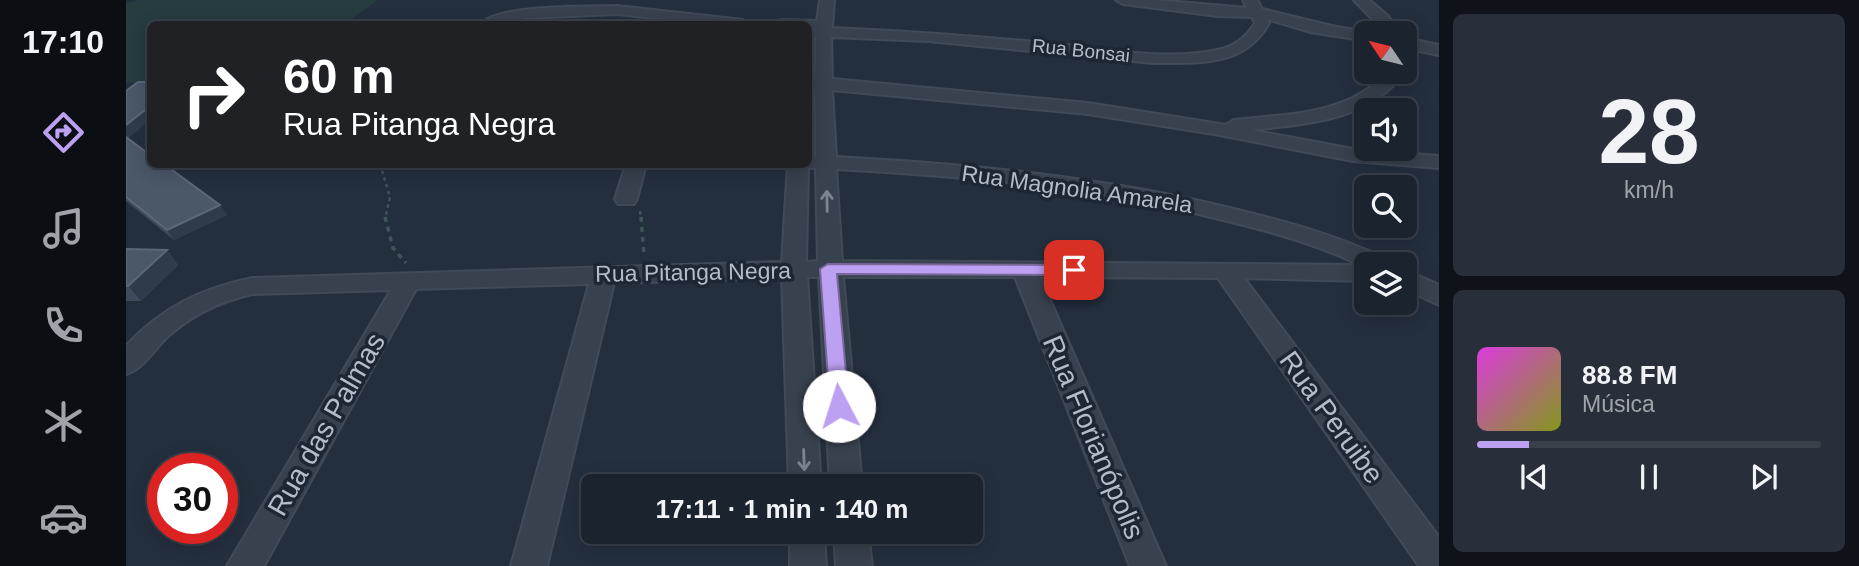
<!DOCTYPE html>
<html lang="pt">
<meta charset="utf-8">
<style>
:root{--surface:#1b232e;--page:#282f3a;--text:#f1f3f6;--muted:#a0a4aa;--line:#39404a;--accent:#bca0f2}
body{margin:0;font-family:Helvetica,sans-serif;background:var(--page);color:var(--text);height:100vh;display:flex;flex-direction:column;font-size:26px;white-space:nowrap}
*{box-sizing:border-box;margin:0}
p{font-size:23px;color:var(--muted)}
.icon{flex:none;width:38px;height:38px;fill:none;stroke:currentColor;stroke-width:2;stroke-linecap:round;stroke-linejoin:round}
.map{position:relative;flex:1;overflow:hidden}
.drawer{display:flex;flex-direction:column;gap:14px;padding:14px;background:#0f1319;width:420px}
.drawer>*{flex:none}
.guide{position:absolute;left:21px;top:21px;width:665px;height:147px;border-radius:10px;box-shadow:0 4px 18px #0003,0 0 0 2px var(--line);background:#202124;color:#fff;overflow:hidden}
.needle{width:46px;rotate:305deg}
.tools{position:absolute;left:1228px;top:21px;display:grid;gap:14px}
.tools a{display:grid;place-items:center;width:63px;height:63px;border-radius:10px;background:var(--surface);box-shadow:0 4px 18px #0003,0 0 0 2px var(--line);font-size:35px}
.speed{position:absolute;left:21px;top:453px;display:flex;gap:14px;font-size:35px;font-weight:700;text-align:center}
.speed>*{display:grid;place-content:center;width:91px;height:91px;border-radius:50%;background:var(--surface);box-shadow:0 4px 18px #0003,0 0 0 2px var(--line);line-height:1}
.speed .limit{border:10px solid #d22;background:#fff;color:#111}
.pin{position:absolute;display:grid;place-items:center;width:60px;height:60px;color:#fff;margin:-30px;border-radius:14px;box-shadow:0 4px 10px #0006}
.me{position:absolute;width:77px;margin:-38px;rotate:355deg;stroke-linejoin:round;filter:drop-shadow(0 0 5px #0008)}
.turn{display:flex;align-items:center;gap:24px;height:147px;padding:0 21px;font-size:32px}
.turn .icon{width:91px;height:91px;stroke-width:2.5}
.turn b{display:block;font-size:49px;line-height:60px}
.drawer .card{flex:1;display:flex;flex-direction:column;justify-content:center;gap:10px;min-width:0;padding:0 24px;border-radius:10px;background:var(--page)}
.drawer .dial{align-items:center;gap:0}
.dial b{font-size:91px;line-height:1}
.song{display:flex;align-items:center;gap:21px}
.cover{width:84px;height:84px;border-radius:10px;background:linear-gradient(135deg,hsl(300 70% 55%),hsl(70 70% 35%))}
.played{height:7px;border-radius:4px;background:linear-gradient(90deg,var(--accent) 15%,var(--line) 15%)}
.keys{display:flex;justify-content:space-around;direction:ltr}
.trip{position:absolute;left:455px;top:474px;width:402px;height:70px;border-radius:10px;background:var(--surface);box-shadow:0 4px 18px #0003,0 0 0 2px var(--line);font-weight:700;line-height:70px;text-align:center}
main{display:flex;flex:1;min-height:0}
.dock{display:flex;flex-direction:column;width:126px;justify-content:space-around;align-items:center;background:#0b0e12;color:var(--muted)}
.dock .icon{width:49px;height:49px}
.dock .selected{color:var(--accent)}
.dock b{font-size:32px;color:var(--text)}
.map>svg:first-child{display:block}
.green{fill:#263c3f}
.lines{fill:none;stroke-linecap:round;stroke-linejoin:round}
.minor-casing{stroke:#414a57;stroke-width:4}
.path-far1{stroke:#3f5557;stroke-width:2.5;stroke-dasharray:3.5 3.5;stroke-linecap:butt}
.path{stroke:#3f5557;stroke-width:3.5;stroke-dasharray:5 5;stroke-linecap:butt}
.minor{fill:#38414e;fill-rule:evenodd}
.wall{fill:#3f4b5c}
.shaded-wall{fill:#2f3b4b}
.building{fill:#4b5868;stroke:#5c6777;stroke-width:2}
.oneway{stroke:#7c8592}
.route{fill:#bca0f2;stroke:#7a689d;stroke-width:2}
.labels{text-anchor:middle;stroke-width:7;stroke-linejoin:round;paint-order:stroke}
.far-street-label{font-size:19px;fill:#b4bcc9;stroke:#1d2633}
.street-label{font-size:23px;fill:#b4bcc9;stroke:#1d2633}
.near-street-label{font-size:28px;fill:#b4bcc9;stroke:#1d2633}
</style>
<main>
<nav class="dock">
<b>17:10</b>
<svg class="icon selected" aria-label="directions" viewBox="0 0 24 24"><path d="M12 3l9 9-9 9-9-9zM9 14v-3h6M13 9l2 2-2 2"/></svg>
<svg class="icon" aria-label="music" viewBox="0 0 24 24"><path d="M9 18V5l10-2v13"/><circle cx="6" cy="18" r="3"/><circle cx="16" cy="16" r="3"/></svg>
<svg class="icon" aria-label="phone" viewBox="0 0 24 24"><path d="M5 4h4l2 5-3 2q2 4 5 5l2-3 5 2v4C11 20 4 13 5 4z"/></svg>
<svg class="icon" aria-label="climate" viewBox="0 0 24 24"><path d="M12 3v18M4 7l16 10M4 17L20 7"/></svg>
<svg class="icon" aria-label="car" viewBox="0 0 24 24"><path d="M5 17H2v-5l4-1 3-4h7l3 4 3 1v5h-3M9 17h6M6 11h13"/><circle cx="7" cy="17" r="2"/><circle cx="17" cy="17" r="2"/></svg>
</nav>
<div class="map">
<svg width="1313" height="566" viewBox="0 0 1313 566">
<rect width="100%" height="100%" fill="#242f3e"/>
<!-- green -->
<path class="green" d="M13,0H252L218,24H24V82L0,83V3Z"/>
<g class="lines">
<!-- minor casing -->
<g class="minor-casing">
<path id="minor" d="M694,0H708L706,28C781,31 856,37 931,44C982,49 1040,61 1091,50C1108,47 1120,38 1129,23L1126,17L1092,16L997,4L990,0H1030L1121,8L1117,0H1131L1136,9L1206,26L1246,33H1241V41L1185,32L1141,19L1143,23C1119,67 1072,63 1027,63L802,41L705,37L706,79L962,103L1100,125L1108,120C1162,114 1223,115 1261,72H1278C1246,121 1178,124 1125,130L1227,149L1313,156V168L1227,161L1088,134L962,114L706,90L710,157C843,164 975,177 1104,208C1157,221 1211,235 1260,259L1264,264H1241V281L1118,278L1313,537V566H1293L1092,278L914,277L1040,566H1004L889,277H717L736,486H704L693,277H681L695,486H663L656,278L488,283L421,566H385L463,284L290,289L138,566H101L265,290L126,294C92,302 65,315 40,338C27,351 17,369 0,374V346C36,307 75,289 126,278L656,262L662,164H682V156H690L689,89H682V79H689L690,37H682V24H649L656,20L691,21ZM682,168H690L692,261L680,262ZM710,169C841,176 971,188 1097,220C1144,231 1191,244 1234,265L716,261Z
M1228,0H1243L1261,15L1275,33H1260Z
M491,6L617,20L624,24H582L491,14L400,18L372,24H355C374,4 462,7 491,6Z
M1279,38L1313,45V55L1279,48Z
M500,164H520L511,199L508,204H492L489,199Z
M1279,270L1313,285V305L1279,289Z
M664,532H698L700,566H664Z
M708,532H742L746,566H710Z"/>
</g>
<!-- path-far1 -->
<path class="path-far1" d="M254,164L264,197L259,219
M514,211L515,219"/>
<!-- path -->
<path class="path" d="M259,217L267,248L280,263
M515,217L518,255"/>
<!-- minor -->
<use href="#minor" class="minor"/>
</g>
<!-- wall -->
<path class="wall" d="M24,82V120L2,138L94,205L101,215L48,240L0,201V91Z
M0,249L41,250L52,265L15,301H0Z"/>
<!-- shaded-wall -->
<path class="shaded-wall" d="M24,106V120L0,140V125Z
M94,205L101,215L48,240L41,230Z
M41,250L52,265L15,301L2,286Z"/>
<!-- building -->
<path class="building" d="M12,82H24V106L0,125V91Z
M0,137L24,155V164H38L94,205L41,230L0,197Z
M0,249L41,250L2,286H0Z"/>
<!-- one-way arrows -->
<defs><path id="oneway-shaft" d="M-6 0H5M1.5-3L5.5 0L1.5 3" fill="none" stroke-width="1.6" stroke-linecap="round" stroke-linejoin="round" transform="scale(1.75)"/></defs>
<g class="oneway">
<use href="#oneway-shaft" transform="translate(701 201) rotate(-91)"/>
<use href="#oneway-shaft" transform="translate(678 460) rotate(88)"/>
</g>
<!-- route -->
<path class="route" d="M702,264L948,265L956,270L948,275L711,274L723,406L720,412L713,414L707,412L704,406L694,269Z"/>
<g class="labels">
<!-- far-street labels -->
<g class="far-street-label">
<text transform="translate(955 50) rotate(6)" y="7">Rua Bonsai</text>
</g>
<!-- street labels -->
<g class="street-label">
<text transform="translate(951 189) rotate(8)" y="8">Rua Magnolia Amarela</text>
<text transform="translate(567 272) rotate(-1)" y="8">Rua Pitanga Negra</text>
</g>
<!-- near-street labels -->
<g class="near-street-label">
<text transform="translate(1206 417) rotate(54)" y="10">Rua Peruibe</text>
<text transform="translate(200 424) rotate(-60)" y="10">Rua das Palmas</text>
<text transform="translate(968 437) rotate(67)" y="10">Rua Florianópolis</text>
</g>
</g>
</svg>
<div class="tools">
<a><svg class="needle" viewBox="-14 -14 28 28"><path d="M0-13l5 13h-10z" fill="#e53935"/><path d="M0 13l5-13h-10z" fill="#a0a4aa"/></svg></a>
<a><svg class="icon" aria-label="sound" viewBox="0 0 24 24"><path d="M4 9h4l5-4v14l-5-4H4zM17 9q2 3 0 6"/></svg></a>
<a><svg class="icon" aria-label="search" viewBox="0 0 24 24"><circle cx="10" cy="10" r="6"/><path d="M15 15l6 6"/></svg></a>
<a><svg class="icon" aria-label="layers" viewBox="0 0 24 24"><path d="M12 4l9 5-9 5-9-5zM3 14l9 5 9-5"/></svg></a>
</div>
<div class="speed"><div class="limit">30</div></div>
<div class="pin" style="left:948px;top:270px;background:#d93025"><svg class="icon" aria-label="arrive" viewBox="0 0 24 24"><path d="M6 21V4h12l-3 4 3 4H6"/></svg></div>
<svg class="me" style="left:713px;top:406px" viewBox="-20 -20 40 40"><circle r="19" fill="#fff"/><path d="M0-13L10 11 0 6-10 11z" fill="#bca0f2"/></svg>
<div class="trip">17:11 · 1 min · 140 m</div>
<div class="guide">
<div class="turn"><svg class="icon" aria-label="right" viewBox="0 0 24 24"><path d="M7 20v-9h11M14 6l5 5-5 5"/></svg><div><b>60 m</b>Rua Pitanga Negra</div></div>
</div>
</div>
<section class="drawer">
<div class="card dial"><b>28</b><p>km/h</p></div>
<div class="card">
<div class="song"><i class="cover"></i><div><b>88.8 FM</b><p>Música</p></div></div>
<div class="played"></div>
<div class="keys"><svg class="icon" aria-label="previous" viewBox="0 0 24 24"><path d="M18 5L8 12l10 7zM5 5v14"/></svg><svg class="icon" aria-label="pause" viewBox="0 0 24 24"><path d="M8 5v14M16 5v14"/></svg><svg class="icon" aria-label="next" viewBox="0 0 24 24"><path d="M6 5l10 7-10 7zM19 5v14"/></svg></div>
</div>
</section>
</main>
